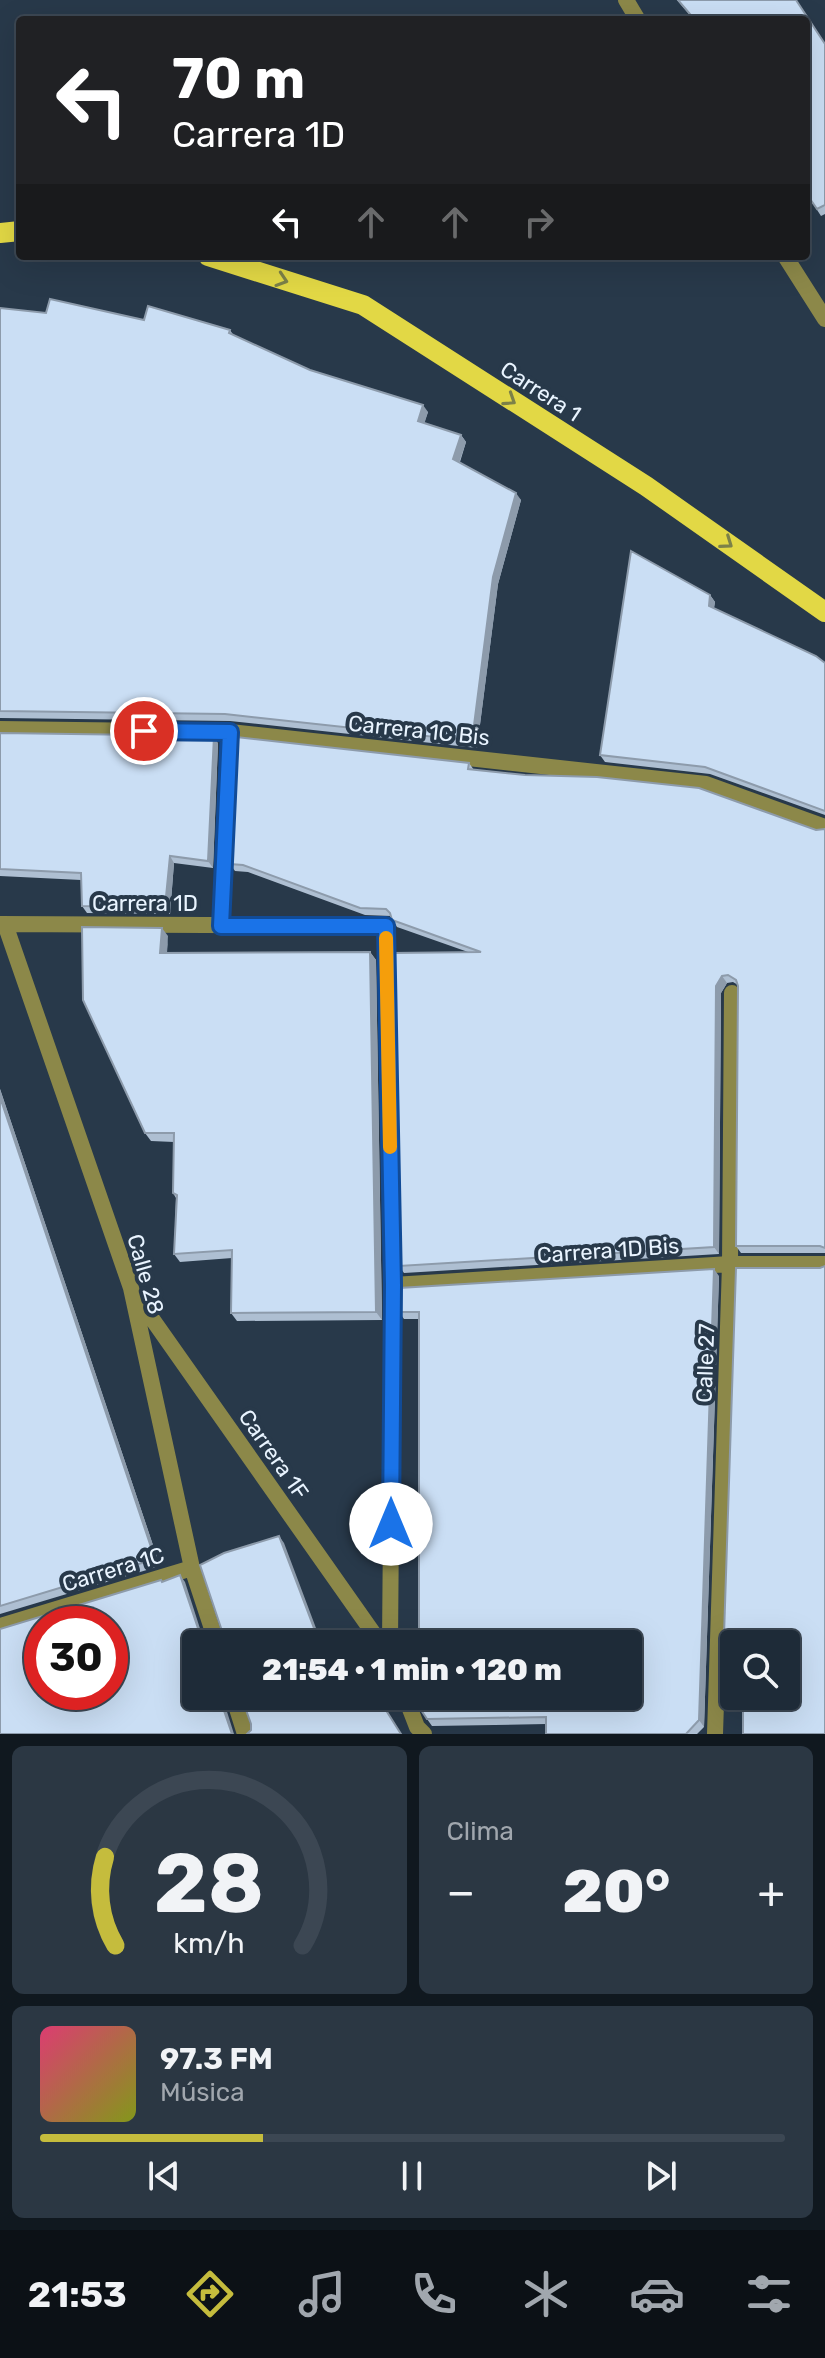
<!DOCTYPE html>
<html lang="es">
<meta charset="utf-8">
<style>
:root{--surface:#1e2b38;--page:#2b3743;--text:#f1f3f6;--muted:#a1a7ae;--line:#3c4753;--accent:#c5bc3d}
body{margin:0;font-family:Rubik,sans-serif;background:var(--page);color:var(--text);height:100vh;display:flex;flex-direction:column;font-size:30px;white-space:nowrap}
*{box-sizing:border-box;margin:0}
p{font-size:26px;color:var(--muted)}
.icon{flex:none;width:44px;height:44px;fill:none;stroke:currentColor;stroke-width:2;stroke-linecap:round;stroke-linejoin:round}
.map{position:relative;height:1734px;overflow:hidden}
.details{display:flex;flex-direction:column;gap:12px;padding:12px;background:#10181f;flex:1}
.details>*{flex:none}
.top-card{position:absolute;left:16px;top:16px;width:794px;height:244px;border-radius:8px;box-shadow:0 8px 32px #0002,0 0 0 2px var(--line);background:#202124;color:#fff;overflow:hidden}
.tools{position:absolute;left:720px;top:1630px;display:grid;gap:16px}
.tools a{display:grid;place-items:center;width:80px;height:80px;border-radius:8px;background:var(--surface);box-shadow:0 8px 32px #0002,0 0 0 2px var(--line);font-size:40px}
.speed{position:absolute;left:24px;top:1606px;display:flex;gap:16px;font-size:40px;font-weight:700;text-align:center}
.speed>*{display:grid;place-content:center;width:104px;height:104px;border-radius:50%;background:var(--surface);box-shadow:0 8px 32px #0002,0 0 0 2px var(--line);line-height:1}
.speed .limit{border:12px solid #d22;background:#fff;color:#111}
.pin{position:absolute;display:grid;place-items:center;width:68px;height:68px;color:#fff;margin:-34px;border:4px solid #fff;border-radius:50%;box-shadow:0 2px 8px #0007}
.me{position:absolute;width:88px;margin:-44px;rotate:0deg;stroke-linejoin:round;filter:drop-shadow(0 0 6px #0008)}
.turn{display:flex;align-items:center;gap:28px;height:168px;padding:0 24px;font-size:36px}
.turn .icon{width:104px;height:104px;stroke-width:2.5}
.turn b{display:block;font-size:56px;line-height:68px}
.lanes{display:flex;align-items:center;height:76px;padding:0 24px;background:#0003;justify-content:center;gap:40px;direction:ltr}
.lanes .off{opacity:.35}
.big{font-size:60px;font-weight:800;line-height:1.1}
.details .tile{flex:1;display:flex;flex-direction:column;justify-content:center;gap:12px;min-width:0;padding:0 28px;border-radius:12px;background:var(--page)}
.details .dial{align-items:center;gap:0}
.dial svg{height:208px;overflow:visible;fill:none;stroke:var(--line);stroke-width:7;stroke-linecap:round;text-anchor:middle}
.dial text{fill:var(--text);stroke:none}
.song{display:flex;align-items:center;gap:24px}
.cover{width:96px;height:96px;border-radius:12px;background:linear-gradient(135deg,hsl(340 70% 55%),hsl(70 70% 35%))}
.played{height:8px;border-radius:4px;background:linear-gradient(90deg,var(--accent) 30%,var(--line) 30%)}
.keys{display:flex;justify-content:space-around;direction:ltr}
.heat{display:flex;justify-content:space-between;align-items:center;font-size:44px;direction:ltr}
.details .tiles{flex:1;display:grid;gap:12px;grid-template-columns:1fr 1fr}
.tile:last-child{grid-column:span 2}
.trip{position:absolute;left:182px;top:1630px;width:460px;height:80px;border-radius:8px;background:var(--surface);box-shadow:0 8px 32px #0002,0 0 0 2px var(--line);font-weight:800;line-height:80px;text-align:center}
.dock{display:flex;height:128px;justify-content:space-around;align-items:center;background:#0c1116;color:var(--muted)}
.dock .icon{width:56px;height:56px}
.dock .selected{color:var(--accent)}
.dock b{font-size:36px;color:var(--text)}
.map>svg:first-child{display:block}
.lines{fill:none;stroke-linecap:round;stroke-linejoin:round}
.minor{stroke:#8c8849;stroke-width:16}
.primary{stroke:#e2d845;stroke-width:20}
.wall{fill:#aebfd2}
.shaded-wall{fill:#8d9bab}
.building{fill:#cadef4;stroke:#8d9bab;stroke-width:2;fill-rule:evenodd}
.oneway{stroke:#7c8148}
.route-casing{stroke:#114b97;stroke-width:20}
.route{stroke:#1a73e8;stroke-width:14}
.slow{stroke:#f59e0b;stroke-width:14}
.labels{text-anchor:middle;stroke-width:8;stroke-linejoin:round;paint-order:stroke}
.street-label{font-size:22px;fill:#e9f4ff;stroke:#28394a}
</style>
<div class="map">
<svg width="825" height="1734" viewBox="0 0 825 1734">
<rect width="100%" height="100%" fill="#28394a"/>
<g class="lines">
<!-- minor -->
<path class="minor" d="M626,0L638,20
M785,256L825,319
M0,729L230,732L706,784L825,827
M0,924L386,926L393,1285L390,1644
M5,924L131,1288L192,1568L217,1644
M221,926L230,732
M393,1285L730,1264H825
M136,1296L381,1644
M0,1626L192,1568
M233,1696L245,1734
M405,1696L417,1727L424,1734
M715,1734L730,1264L732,993"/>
<!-- primary -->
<path class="primary" d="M0,233L20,231
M208,256L363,305L646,486L825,612"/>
</g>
<!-- wall -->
<path class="wall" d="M677,0H796L825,44V214L821,216L806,193V20H694Z
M0,308L46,313L144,320L230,330L234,336L310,370L428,412L424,423L461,435L466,442L460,462L521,500L498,584L477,748L230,721L0,718Z
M710,595L715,602L714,608L825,663V815L710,774L605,762L600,755Z
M0,733L218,743L213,868L174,863L170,914L87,913L82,906L81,880L0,876Z
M469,763L474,770L816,830L825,829V1253H741L736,1246L738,985L733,982L727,983L721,993L719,1254L404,1273L399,1266L468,952L397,927L391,916L365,915L248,872L235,871L230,864Z
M168,936L167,953L370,952L376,960L382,1320L237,1321L231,1313L232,1258L180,1262L174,1254L176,1198L173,1193L174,1142L151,1141L145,1133Z
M0,1089L160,1566L0,1614Z
M825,1266V1734H743V1696H786V1644H734L735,1696L727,1704L722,1697L736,1268H820Z
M719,1276L704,1727L697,1734H546V1724L432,1726L427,1719L419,1319H404L399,1312Z"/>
<!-- shaded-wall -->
<path class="shaded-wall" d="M423,405L428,412L423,428L418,421Z
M461,435L466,442L458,466L453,459Z
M516,493L521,500L498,584L477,748L472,741L493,577Z
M710,595L715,602L713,613L709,606Z
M214,736L218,743L213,868L208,861Z
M170,856L174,863L170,914L165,907Z
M162,928L168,936L166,961L160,953Z
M370,952L376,960L382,1320L376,1312Z
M722,976L727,983L721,993L719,1254L714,1247L716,986Z
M0,1089L160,1566L155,1559L0,1097Z
M714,1269L719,1276L704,1727L699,1720Z
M279,1536L284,1543L322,1644H320Z
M180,1575L185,1582L205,1644L202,1640Z
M219,1696H223V1699L234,1734H232Z"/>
<!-- building -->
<path class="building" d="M678,0H796L825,44V205L817,209L806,193V20H695Z
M50,299L144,320L148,306L230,330L229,333L310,370L423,405L418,421L461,435L453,459L516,493L493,577L472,741L225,714L0,711V308L46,313Z
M631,551L710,595L709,606L816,656L825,663V811L705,767L600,755Z
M0,733L214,736L208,861L170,856L165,907L82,906L81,873L0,869Z
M236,737L469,763L468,769L525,775L597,777L699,788L816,830L825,829V1248L820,1246H736L738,986L736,980L728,975L722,976L716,986L714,1247L399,1266L393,953L481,952L392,920L390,913L386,909L360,908L243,865L230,864Z
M82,927L162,928L160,953L370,952L376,1312L231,1313L232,1250L174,1254L177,1195L173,1193L174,1133H145L83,1000Z
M0,1097L155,1559L0,1606Z
M825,1266V1734H743V1696H786V1644H734V1685L722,1697L736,1268H820Z
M714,1269L699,1720L686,1734H546V1717L427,1719L419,1707V1696H628V1644H419V1312H399V1288Z
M279,1536L320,1644H220L223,1634L200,1565L224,1553Z
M180,1575L202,1640L204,1644H196V1696H219L232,1734H0V1629L161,1580L162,1582ZM42,1624H110V1692H42Z
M342,1641L344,1644H326Z
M241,1696H377L401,1734H247L251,1730V1724Z"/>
<!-- one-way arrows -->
<defs><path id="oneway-chevron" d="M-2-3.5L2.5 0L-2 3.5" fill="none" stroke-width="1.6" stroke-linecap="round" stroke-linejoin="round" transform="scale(2)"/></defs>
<g class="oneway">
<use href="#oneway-chevron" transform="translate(282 280) rotate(18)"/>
<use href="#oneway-chevron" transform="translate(510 400) rotate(33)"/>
<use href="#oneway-chevron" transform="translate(727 543) rotate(35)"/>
</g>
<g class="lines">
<!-- route casing -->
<g class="route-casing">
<path id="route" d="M144,731L230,732L221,926H386L393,1285L391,1524"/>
</g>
<!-- route -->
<use href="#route" class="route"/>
<!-- slow -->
<path class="slow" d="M386,938L390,1147"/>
</g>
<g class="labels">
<!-- street labels -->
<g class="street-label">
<text transform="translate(541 391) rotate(33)" y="8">Carrera 1</text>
<text transform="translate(419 730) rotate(6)" y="8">Carrera 1C Bis</text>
<text x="145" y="911">Carrera 1D</text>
<text transform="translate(608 1250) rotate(-4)" y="8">Carrera 1D Bis</text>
<text transform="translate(146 1274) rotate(74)" y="8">Calle 28</text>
<text transform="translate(705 1363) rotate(-88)" y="8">Calle 27</text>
<text transform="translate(274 1454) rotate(55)" y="8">Carrera 1F</text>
<text transform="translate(113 1569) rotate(-17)" y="8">Carrera 1C</text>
</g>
</g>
</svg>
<div class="tools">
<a><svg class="icon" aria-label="search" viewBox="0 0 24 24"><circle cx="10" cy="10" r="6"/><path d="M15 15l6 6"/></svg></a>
</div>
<div class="speed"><div class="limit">30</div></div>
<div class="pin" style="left:144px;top:731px;background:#d93025"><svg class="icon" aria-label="arrive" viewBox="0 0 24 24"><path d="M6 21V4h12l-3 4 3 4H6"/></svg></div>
<svg class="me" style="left:391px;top:1524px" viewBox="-20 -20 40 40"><circle r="19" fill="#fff"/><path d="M0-13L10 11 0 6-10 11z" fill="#1a73e8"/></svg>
<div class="trip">21:54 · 1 min · 120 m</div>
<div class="top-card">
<div class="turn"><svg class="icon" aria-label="left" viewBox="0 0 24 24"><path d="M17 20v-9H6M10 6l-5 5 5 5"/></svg><div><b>70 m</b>Carrera 1D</div></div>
<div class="lanes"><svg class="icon" aria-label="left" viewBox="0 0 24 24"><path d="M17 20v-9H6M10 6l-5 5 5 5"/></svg><svg class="icon off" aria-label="ahead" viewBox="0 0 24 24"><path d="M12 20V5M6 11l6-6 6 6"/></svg><svg class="icon off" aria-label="ahead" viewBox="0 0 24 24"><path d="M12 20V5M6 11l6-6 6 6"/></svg><svg class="icon off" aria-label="right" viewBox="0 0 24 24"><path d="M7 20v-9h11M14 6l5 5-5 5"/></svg></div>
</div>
</div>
<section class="details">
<div class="tiles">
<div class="tile dial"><svg viewBox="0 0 100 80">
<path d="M14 69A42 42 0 1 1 86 69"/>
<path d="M14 69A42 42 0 0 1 10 35" stroke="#c5bc3d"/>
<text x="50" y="56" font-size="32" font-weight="700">28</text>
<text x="50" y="72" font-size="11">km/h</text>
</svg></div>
<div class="tile"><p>Clima</p>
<div class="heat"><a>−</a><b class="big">20°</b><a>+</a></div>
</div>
<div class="tile">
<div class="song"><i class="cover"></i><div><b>97.3 FM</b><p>Música</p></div></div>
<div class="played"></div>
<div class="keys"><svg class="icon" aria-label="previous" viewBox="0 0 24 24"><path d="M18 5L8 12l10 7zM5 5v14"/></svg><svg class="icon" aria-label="pause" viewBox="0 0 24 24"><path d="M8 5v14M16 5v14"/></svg><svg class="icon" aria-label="next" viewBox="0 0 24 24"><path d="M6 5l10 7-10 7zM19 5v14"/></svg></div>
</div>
</div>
</section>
<nav class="dock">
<b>21:53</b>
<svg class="icon selected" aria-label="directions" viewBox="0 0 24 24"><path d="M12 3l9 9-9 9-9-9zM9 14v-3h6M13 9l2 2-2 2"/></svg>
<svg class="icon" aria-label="music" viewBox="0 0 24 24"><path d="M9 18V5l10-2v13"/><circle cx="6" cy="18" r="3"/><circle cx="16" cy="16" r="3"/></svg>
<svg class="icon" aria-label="phone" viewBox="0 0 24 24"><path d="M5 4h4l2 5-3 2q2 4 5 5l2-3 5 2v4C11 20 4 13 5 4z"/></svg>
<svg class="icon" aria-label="climate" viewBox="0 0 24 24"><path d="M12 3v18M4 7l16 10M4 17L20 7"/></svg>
<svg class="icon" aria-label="car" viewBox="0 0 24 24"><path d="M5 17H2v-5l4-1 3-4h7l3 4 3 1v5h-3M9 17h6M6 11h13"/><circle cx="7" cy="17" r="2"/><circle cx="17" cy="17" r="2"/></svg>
<svg class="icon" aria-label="filters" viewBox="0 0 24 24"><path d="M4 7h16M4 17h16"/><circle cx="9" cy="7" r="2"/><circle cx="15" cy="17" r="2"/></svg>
</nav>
